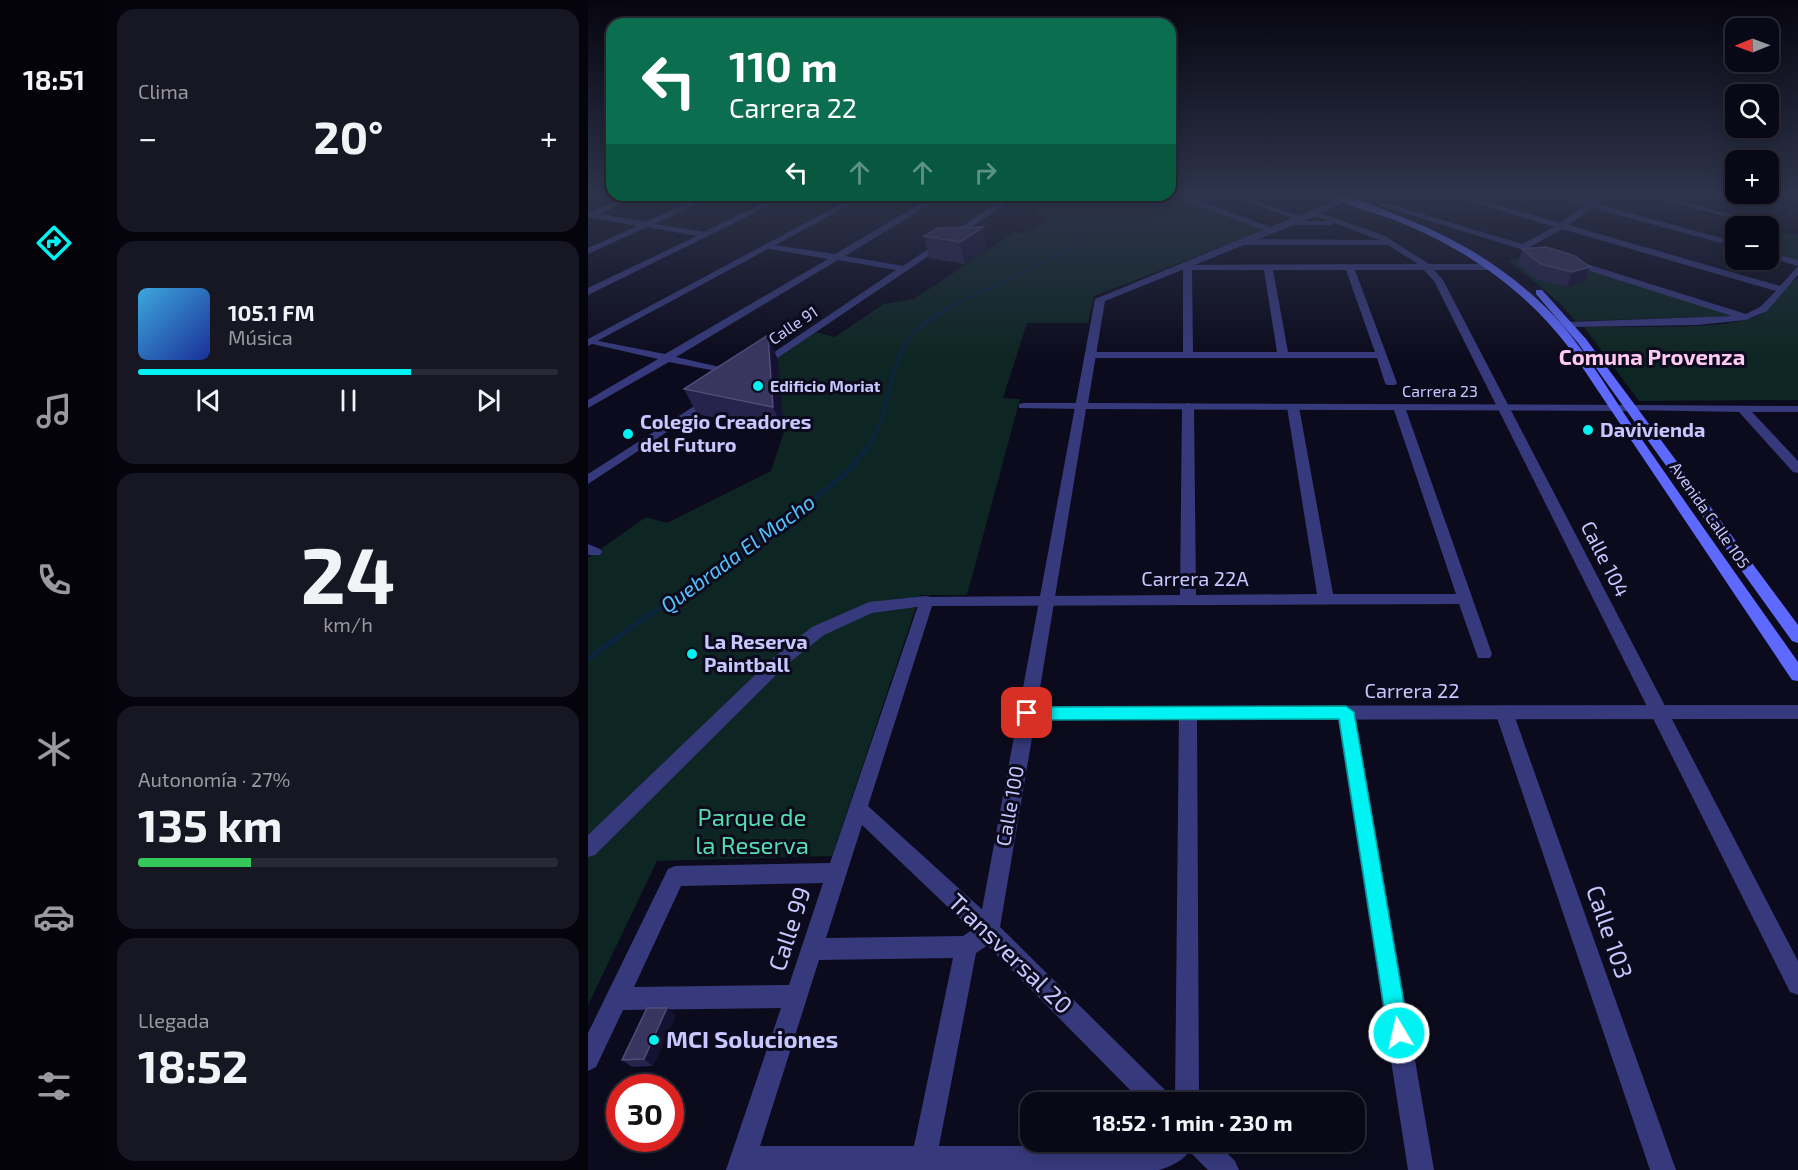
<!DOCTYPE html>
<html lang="es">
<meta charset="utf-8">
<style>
:root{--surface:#090816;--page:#171623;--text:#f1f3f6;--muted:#999aa1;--line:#292935;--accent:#00f2f2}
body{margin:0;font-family:"Exo 2",sans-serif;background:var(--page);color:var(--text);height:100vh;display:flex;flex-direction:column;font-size:22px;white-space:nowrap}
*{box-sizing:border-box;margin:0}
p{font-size:20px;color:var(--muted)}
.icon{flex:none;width:33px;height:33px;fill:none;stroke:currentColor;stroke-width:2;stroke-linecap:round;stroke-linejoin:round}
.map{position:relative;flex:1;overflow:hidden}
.side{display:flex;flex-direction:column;gap:9px;padding:9px;background:#05040c;width:480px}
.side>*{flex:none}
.guide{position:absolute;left:18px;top:18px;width:570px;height:183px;border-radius:18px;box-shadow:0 3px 15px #0003,0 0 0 2px var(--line);background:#0b6e4f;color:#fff;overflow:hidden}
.needle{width:39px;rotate:269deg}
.tools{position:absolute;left:1137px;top:18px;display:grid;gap:12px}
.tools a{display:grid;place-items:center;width:54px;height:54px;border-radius:12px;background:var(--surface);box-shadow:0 3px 15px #0003,0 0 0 2px var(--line);font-size:30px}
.speed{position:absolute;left:18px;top:1074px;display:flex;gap:12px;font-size:30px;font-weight:700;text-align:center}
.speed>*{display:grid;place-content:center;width:78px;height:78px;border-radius:50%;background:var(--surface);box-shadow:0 3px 15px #0003,0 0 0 2px var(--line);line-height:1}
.speed .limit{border:9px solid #d22;background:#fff;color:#111}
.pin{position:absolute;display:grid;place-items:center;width:51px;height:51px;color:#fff;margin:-26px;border-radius:12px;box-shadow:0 3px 9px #0006}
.me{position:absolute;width:66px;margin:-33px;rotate:351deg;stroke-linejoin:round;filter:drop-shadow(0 0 4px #0008)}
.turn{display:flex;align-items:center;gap:21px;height:126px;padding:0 24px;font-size:27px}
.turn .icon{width:78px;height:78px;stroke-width:2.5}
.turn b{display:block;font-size:42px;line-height:51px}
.lanes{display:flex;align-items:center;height:57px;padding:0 24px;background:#0003;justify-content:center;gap:30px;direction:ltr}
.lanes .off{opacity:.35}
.big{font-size:45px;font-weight:700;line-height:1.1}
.side .tile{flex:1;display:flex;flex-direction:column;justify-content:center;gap:9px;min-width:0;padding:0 21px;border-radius:18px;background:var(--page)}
.side .dial{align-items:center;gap:0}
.dial b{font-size:78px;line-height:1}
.song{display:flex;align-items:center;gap:18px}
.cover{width:72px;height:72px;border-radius:9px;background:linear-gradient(135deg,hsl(200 70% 55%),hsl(230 70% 35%))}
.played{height:6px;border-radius:3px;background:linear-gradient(90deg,var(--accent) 65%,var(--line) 65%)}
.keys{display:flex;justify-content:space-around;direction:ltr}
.heat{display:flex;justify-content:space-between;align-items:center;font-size:33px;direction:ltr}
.charge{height:9px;border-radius:4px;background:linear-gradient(90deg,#34c759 27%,var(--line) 0)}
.trip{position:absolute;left:432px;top:1092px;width:345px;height:60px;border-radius:18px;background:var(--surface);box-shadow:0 3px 15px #0003,0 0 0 2px var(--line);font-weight:700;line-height:60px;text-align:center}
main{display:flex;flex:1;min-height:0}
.tabs{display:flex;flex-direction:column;width:108px;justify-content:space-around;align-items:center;background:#040309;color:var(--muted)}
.tabs .icon{width:42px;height:42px}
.tabs .current{color:var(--accent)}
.tabs b{font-size:27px;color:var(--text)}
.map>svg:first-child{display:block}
.green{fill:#0e2623}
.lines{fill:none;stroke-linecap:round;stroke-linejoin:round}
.stream-far3{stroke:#0b2541;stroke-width:2}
.stream-far2{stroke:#0b2541;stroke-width:3}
.stream-far1{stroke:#0b2541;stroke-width:4.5}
.stream{stroke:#0b2541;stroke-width:5}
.minor{fill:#363a7c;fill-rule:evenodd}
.tertiary{fill:#363a7c;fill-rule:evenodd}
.secondary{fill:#5e6aff;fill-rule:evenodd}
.wall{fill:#27234c}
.shaded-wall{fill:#151231}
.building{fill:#38355f;stroke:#4f4c78;stroke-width:1.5}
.route{fill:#00f2f2;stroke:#009d9d;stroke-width:1.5}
.poi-dot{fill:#00f2f2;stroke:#0c0b1d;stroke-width:2}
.labels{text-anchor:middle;stroke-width:6;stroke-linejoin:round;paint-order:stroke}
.far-street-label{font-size:16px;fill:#c8c7ff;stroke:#0c0b1d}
.far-poi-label{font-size:16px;font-weight:bold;fill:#c8c7ff;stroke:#0c0b1d;text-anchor:start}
.poi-label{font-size:20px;font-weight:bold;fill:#c8c7ff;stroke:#0c0b1d;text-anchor:start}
.street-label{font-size:20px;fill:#c8c7ff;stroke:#0c0b1d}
.water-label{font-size:21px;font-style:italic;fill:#55c1ff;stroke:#0c0b1d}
.far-district-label{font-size:22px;font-weight:bold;fill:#ffc9f1;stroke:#0c0b1d}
.near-park-label{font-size:24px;fill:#54deae;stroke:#0c0b1d}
.near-street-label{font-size:24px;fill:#c8c7ff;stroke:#0c0b1d}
.near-poi-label{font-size:24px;font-weight:bold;fill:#c8c7ff;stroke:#0c0b1d;text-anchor:start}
</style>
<main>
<nav class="tabs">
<b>18:51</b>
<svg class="icon current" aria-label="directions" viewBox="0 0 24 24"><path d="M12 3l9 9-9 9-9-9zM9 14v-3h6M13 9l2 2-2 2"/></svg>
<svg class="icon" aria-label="music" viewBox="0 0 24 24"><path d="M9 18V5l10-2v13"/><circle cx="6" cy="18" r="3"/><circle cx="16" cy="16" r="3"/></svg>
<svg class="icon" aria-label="phone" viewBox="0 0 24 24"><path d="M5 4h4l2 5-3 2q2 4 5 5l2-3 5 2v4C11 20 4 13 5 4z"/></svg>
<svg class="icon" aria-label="climate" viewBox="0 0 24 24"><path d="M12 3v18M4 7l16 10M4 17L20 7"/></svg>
<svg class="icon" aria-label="car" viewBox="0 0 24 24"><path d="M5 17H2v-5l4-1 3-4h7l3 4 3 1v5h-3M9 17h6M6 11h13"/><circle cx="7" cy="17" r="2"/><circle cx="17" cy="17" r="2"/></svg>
<svg class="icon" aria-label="filters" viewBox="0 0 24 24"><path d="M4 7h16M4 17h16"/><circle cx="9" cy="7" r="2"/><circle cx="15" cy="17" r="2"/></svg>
</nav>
<section class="side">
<div class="tile"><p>Clima</p>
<div class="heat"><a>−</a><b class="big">20°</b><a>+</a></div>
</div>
<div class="tile">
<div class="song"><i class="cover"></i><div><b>105.1 FM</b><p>Música</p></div></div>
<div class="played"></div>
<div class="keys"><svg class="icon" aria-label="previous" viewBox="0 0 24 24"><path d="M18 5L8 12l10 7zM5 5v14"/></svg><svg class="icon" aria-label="pause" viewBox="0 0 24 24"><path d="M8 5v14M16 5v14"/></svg><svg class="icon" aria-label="next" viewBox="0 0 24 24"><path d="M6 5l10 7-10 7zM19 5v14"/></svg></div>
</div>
<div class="tile dial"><b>24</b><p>km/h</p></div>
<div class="tile"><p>Autonomía · 27%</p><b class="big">135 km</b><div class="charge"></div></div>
<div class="tile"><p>Llegada</p><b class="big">18:52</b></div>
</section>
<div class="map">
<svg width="1210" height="1170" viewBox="0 0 1210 1170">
<rect width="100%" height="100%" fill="#0c0b1d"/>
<!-- green -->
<path class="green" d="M432,195H593L590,197L677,230L506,296L500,323H439L415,398L432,399L379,595H332L244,856L69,861L0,1005V558L58,517L79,523L183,471L196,432L189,358L227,332L247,337L295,304L326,299L427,232L438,234L463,218L448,214L449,206L429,198Z
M1180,231L1210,235V261L1181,253Z
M943,252L1151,316L987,321L972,303L921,261Z
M1210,278V400L1051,401L996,327C1036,326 1138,331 1170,316C1182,310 1196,288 1210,278Z"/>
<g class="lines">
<!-- stream-far3 -->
<path class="stream-far3" d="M360,308L490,244L509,226L516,212L512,200L505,195"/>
<!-- stream-far2 -->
<path class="stream-far2" d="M277,452C300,420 298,380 316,346C325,328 346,317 362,307"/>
<!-- stream-far1 -->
<path class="stream-far1" d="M32,635L195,524L257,474L278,450"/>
<!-- stream -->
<path class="stream" d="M0,659L34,634"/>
<!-- minor -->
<path class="minor" d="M43,195H54L12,214L57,222L117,195H128L67,224L116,232L192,195H203L0,295V288L109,236L59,227L0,254V248L49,226L0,217V213Z
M347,195H357L257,256L315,266L421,195H431L176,367L167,365L308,270L250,260L88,357L149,371V375L81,362L0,408V400L70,359L0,343V339L77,354L240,259L182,249L178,246L179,244L247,254Z
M591,195H597L689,230L682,232L591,199Z
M861,195H875L972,223L997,206L964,195H978L1002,202L1011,195H1021L1009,204L1148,242V247L1004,208L980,225L1192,286L1210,266V275L1179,311L1158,320L1109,325L982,327L977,324L978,322L1144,316L980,264V260L983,259L1158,314L1172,307L1188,291L974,229L942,247L961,252L962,254L958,257L791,205L798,203L934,244L966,227Z
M1056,195H1071L1170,222L1166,224Z
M726,211L797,236L841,264H901L905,267L901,270H846L855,280L1210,961V995L1202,992L846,281L836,270H767L809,383L807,385H799L797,383L789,358H502L497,355L502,352H595V270L588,269V265L830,264L800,245H656L652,242L656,239L791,240L747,223L743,225H701L697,223L701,221H741L723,215L722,213ZM604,270H676L689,352H605ZM685,270H758L787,352H700Z
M1180,252L1210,260V266L1180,257Z
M122,396L126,397V401L0,484V474Z
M435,403H493L499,406L493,409L431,408V404Z
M600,403L606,406L608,595L729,594L699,407L705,404L711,407L745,594H868L805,407L811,404L817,407L904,654L902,658H890L871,604L344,606L280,806L409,923L412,931L409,939L388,953L351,1146H564L574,1142H607C601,1157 586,1166 571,1170H138L193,1008L35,1010L8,1067L0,1071V1033L80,869L87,866L242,863L333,597L592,595L594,406ZM274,825L384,930L375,936L238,938ZM235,883L201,985L46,987L93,886ZM365,958L326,1146H172L231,960Z
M1045,405L1210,406V412H1164L1210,461V473L1205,472L1151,412L1041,410V406Z
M0,544L12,549L14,552L12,555H0Z
M916,705L922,707L925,712L1088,1170H1062L907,712L910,707Z
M600,706L606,708L609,713L611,1102H587L591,713L594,708Z
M758,706L764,708L767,713L846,1170H820L749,713L752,708Z"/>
<!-- tertiary -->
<path class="tertiary" d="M270,195H280L0,346V339Z
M640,195H652L711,216L761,195L770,196L716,221L517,301L500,403L1045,405L1051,408L1045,411L498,409L449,706L1210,705V719L447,720L412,927L580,1093L583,1102H554L393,939L390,931L507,299L704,218Z
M338,596L343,597L346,601L343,605L284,613L236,635L197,666L7,855L0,857V835L185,658L224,627L281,602Z
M597,1142H628L647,1161L651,1170H620L601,1151Z"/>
<!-- secondary -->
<path class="secondary" d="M740,195C765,195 791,208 814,217C864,237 910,263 950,300C990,336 1017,386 1048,431C1101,508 1156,585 1210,662V681L1204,680L982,349C938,291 881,251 814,223C791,213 762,208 740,195Z
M948,290H954L998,339L1210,625V643L1204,641L990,343L948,294Z"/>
</g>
<!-- wall -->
<path class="wall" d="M395,227L399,249L377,264L341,258L336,236Z
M934,249L1002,267L997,282L979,287L949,279L930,264Z
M180,335L190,360L196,432L109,414L96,389Z
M88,1015L65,1066L44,1067L34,1060Z"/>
<!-- shaded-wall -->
<path class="shaded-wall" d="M395,227L399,249L377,264L372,242Z
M1002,267L997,282L979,287L984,272Z
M180,335L190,360L196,432L185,407Z
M79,1008L88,1015L65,1066L56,1059Z"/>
<!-- building -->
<path class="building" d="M395,227L372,242L336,236L350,228Z
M958,247L987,256L1002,267L984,272L953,264L934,249Z
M180,335L185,407L96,389Z
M59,1008H79L56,1059L34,1060Z"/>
<!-- sky -->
<linearGradient id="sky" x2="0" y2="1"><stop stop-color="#070610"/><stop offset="0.54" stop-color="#2e344c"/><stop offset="1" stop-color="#2e344c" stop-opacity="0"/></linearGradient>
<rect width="1210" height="359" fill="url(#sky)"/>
<!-- route -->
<path class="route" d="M758,706L766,712L821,1033L818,1040L811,1043L803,1040L800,1033L751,719L439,720L431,713L439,707Z"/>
<!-- markers -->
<g class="poi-dot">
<circle cx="170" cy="386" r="6"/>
<circle cx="1000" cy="430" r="6"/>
<circle cx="40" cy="434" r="6"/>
<circle cx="104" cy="654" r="6"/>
<circle cx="66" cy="1040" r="6"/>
</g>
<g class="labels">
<!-- far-street labels -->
<g class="far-street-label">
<text transform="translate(205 325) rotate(-34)" y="6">Calle 91</text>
<text x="852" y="397">Carrera 23</text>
<text transform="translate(1122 515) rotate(55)" y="6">Avenida Calle 105</text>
</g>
<!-- far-poi labels -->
<g class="far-poi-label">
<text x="182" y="392">Edificio Moriat</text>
</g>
<!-- poi labels -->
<g class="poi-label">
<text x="52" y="429">Colegio Creadores<tspan x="52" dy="23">del Futuro</tspan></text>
<text x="1012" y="437">Davivienda</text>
<text x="116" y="649">La Reserva<tspan x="116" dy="23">Paintball</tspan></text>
</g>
<!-- street labels -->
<g class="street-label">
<text transform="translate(1017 559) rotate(63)" y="7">Calle 104</text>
<text x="607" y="586">Carrera 22A</text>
<text x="824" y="698">Carrera 22</text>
<text transform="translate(422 806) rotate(-80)" y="7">Calle 100</text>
</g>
<!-- water labels -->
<g class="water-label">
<text transform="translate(150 554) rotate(-36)" y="7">Quebrada El Macho</text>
</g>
<!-- far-district labels -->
<g class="far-district-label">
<text x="1064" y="365">Comuna Provenza</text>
</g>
<!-- near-park labels -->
<g class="near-park-label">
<text x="164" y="826">Parque de<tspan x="164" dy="28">la Reserva</tspan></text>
</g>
<!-- near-street labels -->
<g class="near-street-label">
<text transform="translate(202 929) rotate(-72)" y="8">Calle 99</text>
<text transform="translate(1021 932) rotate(71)" y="8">Calle 103</text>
<text transform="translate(422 954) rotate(44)" y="8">Transversal 20</text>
</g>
<!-- near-poi labels -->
<g class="near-poi-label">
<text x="78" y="1048">MCI Soluciones</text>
</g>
</g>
</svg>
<div class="tools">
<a><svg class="needle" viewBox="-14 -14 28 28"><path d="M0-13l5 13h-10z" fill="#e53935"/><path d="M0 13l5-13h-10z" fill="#999aa1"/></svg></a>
<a><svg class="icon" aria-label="search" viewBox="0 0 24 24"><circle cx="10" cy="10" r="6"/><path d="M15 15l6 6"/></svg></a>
<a>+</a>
<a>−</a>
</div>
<div class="speed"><div class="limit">30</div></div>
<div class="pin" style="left:439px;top:713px;background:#d93025"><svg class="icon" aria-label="arrive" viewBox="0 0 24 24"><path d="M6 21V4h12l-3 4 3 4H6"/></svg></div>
<svg class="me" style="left:811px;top:1033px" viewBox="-20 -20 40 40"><circle r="17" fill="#00f2f2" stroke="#fff" stroke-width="3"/><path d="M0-11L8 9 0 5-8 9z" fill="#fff"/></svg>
<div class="trip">18:52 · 1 min · 230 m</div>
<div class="guide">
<div class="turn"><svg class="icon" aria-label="left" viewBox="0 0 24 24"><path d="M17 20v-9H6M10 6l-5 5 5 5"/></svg><div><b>110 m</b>Carrera 22</div></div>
<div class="lanes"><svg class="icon" aria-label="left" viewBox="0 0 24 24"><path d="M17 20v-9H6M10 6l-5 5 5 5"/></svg><svg class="icon off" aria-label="ahead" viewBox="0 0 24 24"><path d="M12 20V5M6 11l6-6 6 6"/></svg><svg class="icon off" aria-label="ahead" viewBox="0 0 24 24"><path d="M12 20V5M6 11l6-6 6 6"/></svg><svg class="icon off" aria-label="right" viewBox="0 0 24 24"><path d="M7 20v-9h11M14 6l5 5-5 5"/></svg></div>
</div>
</div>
</main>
